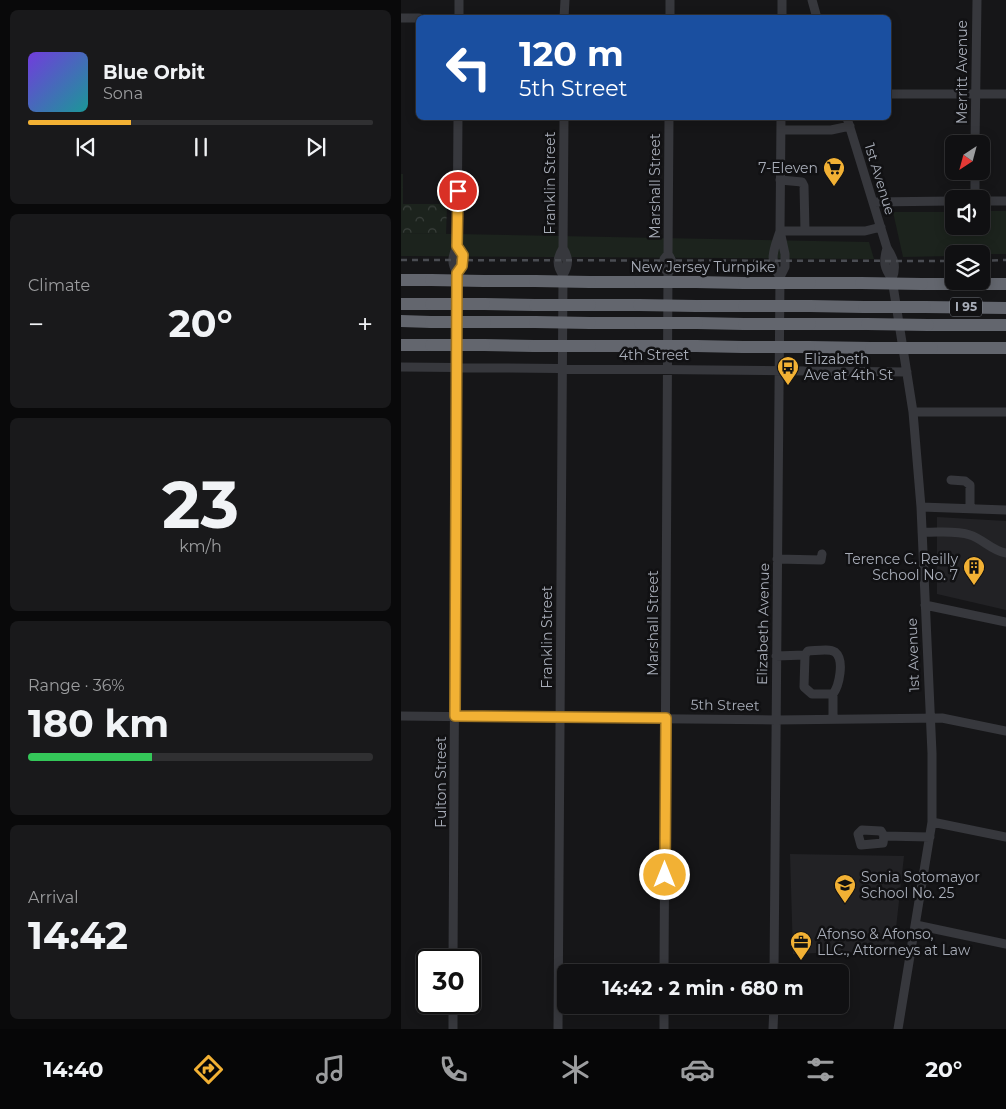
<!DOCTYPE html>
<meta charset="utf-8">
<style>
:root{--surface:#101012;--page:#19191b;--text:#f1f3f6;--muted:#9c9d9f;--line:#303032;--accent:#f2b134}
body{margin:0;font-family:Montserrat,sans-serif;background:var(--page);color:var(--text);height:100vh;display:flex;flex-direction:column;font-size:19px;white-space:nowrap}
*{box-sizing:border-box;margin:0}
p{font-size:16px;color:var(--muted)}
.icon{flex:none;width:28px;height:28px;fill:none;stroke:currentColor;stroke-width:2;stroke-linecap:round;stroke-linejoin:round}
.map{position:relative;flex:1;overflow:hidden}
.side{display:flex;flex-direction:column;gap:10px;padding:10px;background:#09090a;width:401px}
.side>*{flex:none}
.hud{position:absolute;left:15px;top:15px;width:475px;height:105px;border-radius:8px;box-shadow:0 2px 12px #0003,0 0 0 1px var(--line);background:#1a4fa0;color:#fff;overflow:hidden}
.needle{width:32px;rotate:216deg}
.controls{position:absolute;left:544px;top:135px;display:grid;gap:10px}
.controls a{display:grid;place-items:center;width:45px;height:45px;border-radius:8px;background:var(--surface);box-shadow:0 2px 12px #0003,0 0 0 1px var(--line);font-size:25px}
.speed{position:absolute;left:15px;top:949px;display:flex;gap:10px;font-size:25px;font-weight:700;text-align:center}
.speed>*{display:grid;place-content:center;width:65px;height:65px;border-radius:50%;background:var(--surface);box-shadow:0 2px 12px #0003,0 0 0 1px var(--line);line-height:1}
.speed .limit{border:2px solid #111;border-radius:8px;background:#fff;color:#111}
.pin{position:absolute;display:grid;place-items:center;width:42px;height:42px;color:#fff;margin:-21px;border:2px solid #fff;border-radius:50%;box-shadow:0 1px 5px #0007}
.me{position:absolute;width:55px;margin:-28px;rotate:0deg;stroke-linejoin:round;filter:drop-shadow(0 0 4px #0008)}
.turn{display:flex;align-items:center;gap:18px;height:105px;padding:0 20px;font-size:22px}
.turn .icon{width:65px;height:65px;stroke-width:2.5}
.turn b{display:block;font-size:35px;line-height:42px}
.big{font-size:38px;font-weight:700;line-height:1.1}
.side .tile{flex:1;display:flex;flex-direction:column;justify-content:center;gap:8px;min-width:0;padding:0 18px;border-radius:8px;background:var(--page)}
.side .dial{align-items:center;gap:0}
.dial b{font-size:65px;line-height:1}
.song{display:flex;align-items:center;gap:15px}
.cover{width:60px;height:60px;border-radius:8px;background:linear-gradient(135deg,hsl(260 70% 55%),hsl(180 70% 35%))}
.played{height:5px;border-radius:2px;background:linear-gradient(90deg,var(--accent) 30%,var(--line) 30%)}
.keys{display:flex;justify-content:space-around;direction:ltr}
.heat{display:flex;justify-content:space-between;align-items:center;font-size:28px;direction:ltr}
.charge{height:8px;border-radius:4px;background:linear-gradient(90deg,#34c759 36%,var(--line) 0)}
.trip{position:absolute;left:156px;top:964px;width:292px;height:50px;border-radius:8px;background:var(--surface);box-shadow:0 2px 12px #0003,0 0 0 1px var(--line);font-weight:700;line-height:50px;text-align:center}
.tabs{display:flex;height:80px;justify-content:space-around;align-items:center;background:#060607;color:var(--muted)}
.tabs .icon{width:35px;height:35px}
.tabs .on{color:var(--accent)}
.tabs b{font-size:22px;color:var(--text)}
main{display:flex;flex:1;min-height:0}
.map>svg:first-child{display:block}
.built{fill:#222225}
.grass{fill:#1c231d}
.park{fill:url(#park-crowns)}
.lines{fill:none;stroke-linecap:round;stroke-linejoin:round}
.minor{stroke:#37383d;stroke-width:9}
.highway{stroke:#63666e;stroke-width:12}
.rail{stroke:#4a4c52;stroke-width:2.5;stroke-dasharray:6 5;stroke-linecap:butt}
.highway-bridge{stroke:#63666e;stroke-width:12}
.route-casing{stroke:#9d7322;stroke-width:12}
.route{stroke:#f2b134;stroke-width:9}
.labels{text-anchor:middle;stroke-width:5;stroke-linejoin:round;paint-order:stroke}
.shield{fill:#111113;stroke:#7b7e86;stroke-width:1}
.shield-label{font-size:12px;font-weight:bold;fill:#a8adb8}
.street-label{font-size:14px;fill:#a8adb8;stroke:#111113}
.poi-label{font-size:14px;fill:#a8adb8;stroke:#111113;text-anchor:start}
</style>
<main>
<section class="side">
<div class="tile">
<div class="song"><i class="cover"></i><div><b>Blue Orbit</b><p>Sona</p></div></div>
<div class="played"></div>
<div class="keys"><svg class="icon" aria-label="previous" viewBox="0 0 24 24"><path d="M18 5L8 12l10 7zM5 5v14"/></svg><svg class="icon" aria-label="pause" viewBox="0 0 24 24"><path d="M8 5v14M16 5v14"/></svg><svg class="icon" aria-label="next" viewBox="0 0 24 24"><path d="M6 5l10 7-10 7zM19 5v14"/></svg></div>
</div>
<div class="tile"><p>Climate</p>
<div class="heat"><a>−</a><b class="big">20°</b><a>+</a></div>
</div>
<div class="tile dial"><b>23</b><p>km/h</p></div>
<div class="tile"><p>Range · 36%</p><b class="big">180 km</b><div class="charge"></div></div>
<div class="tile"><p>Arrival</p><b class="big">14:42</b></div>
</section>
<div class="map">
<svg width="605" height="1029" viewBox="0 0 605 1029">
<defs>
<pattern id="park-crowns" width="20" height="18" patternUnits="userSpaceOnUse" patternTransform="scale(1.25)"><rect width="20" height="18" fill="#1c231d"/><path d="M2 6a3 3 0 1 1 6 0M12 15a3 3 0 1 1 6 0" fill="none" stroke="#3a403c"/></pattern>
</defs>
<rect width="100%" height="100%" fill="#161618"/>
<!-- built -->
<path class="built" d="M536,517L605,521V610L536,594Z
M389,854L503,856L492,955L437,952L392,954Z"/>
<!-- grass -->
<path class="grass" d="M580,211H605V254H552V256L502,257L492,212H552V226H580Z
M0,233L468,242L473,259L0,256Z"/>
<!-- park -->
<path class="park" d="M0,174H2V204H46L45,234L0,233Z"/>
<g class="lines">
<!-- minor -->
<path class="minor" d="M411,0L416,18
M0,18H18
M58,18V0
M163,18L164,0
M269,18V0
M381,18V0
M488,94H605
M446,118L486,248C493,259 496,266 491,279
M380,130H430L449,126
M574,144L576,0
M379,180L401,182L403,186L404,231
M574,199V171
M580,201H605
M472,202L552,201
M379,231H464L480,227
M486,248C482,262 483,268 491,279L512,412L520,507L531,753V822L497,1029
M56,273C63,263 63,256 56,246
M267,273L263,268V259L267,254L268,118
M162,275C155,265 156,258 162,248
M379,277C367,259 373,250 379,231
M0,367L506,372
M512,412H605
M550,480L564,481L569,485V508
M520,507L605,510
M521,532C536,533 554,530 569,535C582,539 591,551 605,553
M376,559L420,560L421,554
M524,605L605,622
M404,655L403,687L411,694H432V719
M375,656L404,655L407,651C414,651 428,648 434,652C444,660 438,686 432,694
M0,716L375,720L541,718L605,731
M531,822L605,837
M483,836L482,843L460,845L457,834L461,830L480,831L483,836L529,837
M515,925L605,944
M52,960L56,273C50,263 51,257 56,246L57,118
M263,972L267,273C273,266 272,261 267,254
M373,972L379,277L384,267V254L379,231L380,118
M52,1029V1002
M157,1029L162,275C168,265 168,258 162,248L163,118
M263,1029V1005
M372,1029L373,1005"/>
<!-- highway -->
<path class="highway" d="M0,280H30
M83,281H134
M189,282H239
M295,282L343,283
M409,283H460
M521,284H605
M0,304H30
M83,304L134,305
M189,305H238
M295,306H343
M409,306L463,307
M524,307L605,308
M0,321L30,322
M84,322H134
M189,323H239
M296,323L343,324
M409,324H466
M527,325H605
M0,345H30
M83,345L133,346
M189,346H239
M295,346L342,347
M408,347L470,348
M531,348H605"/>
<!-- rail -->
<path class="rail" d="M0,260L552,261
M580,261L605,260"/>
<!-- highway-bridge -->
<path class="highway-bridge" d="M30,280L83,281
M134,281L189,282
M239,282H295
M343,283H409
M460,283L521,284
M30,304H83
M134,305H189
M238,305L295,306
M343,306H409
M463,307H524
M30,322H84
M134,322L189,323
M239,323H296
M343,324H409
M466,324L527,325
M30,345H83
M133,346H189
M239,346H295
M342,347H408
M470,348H531"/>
</g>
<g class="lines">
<!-- route casing -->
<g class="route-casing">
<path id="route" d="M57,191L56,246L62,255L61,266L56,273L54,716L265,718L264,875"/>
</g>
<!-- route -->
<use href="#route" class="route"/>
</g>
<!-- icons -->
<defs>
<g id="supermarket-pin" transform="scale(1.125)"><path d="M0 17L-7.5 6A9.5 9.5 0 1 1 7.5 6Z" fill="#f2b134" stroke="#111113"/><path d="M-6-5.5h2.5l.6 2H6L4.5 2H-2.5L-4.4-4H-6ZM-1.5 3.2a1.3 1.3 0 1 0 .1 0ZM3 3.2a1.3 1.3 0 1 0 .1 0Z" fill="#111"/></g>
<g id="bus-pin" transform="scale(1.125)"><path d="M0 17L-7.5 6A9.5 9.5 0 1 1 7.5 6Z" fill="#f2b134" stroke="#111113"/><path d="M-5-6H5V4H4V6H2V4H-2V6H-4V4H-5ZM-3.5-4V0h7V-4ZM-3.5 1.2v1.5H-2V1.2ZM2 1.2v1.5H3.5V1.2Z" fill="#111"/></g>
<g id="building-pin" transform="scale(1.125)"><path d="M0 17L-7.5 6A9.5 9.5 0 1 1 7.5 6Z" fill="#f2b134" stroke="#111113"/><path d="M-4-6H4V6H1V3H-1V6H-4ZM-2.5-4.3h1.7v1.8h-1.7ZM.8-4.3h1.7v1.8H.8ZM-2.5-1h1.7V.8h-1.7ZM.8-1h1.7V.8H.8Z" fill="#111"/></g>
<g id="school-pin" transform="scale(1.125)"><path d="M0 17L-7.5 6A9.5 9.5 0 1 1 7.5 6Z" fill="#f2b134" stroke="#111113"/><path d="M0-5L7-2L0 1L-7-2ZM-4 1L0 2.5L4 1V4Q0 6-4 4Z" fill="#111"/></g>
<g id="office-pin" transform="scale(1.125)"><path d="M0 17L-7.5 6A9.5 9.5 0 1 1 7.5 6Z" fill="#f2b134" stroke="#111113"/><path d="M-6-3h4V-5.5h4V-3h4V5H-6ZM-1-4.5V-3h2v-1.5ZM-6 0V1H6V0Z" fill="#111"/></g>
</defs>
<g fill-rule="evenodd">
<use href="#supermarket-pin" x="433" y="168"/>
<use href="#bus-pin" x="387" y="367"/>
<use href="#building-pin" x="573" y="567"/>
<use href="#school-pin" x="444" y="885"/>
<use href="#office-pin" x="400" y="942"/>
</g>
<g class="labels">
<!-- shield labels -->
<rect class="shield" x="549" y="297.5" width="32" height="19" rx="4"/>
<g class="shield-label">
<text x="565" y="311">I 95</text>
</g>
<!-- street labels -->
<g class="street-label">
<text transform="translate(561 72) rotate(-90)" y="5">Merritt Avenue</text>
<text transform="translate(479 179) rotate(73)" y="5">1st Avenue</text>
<text transform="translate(149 183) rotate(-90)" y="5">Franklin Street</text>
<text transform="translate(254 186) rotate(-90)" y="5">Marshall Street</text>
<text x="302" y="272">New Jersey Turnpike</text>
<text x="253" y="360">4th Street</text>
<text transform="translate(252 623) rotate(-90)" y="5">Marshall Street</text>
<text transform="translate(362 624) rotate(-89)" y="5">Elizabeth Avenue</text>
<text transform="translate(146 637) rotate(-90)" y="5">Franklin Street</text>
<text transform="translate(512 655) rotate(-92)" y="5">1st Avenue</text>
<text transform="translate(324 705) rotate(1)" y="5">5th Street</text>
<text transform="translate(40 782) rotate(-90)" y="5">Fulton Street</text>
</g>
<!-- poi labels -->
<g class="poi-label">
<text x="417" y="173" text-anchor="end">7-Eleven</text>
<text x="403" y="364">Elizabeth<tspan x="403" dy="16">Ave at 4th St</tspan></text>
<text x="557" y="564" text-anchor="end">Terence C. Reilly<tspan x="557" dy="16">School No. 7</tspan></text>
<text x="460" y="882">Sonia Sotomayor<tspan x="460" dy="16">School No. 25</tspan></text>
<text x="416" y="939">Afonso &amp; Afonso,<tspan x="416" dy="16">LLC., Attorneys at Law</tspan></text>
</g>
</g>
</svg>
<div class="controls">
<a><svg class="needle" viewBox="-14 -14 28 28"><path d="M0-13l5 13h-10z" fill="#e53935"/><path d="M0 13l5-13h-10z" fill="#9c9d9f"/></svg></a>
<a><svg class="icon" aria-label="sound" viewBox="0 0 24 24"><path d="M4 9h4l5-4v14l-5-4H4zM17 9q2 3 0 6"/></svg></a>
<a><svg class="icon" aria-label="layers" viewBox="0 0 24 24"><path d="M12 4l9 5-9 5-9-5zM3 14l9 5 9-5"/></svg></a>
</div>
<div class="speed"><div class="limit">30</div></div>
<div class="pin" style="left:57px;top:191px;background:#d93025"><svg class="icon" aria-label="arrive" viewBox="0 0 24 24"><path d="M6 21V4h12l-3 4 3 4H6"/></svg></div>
<svg class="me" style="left:264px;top:875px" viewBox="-20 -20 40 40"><circle r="17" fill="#f2b134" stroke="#fff" stroke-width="3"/><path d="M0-11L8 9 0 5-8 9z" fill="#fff"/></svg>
<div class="trip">14:42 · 2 min · 680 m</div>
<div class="hud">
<div class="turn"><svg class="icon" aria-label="left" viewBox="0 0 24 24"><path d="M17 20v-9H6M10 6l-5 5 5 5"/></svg><div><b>120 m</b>5th Street</div></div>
</div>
</div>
</main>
<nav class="tabs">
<b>14:40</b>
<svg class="icon on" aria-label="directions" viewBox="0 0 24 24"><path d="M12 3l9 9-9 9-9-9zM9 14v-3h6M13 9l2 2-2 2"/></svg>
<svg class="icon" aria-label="music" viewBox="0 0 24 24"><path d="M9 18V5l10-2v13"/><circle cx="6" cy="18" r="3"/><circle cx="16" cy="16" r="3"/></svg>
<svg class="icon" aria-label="phone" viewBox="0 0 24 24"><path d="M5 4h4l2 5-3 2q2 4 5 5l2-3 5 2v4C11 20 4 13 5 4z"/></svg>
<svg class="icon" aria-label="climate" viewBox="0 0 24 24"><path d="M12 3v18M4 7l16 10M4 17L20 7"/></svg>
<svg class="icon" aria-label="car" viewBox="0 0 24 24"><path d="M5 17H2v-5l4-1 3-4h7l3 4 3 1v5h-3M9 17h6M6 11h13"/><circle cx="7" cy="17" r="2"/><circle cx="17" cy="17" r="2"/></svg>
<svg class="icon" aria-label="filters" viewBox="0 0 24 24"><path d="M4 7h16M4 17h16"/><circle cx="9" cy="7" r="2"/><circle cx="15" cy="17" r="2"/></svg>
<b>20°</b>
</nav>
